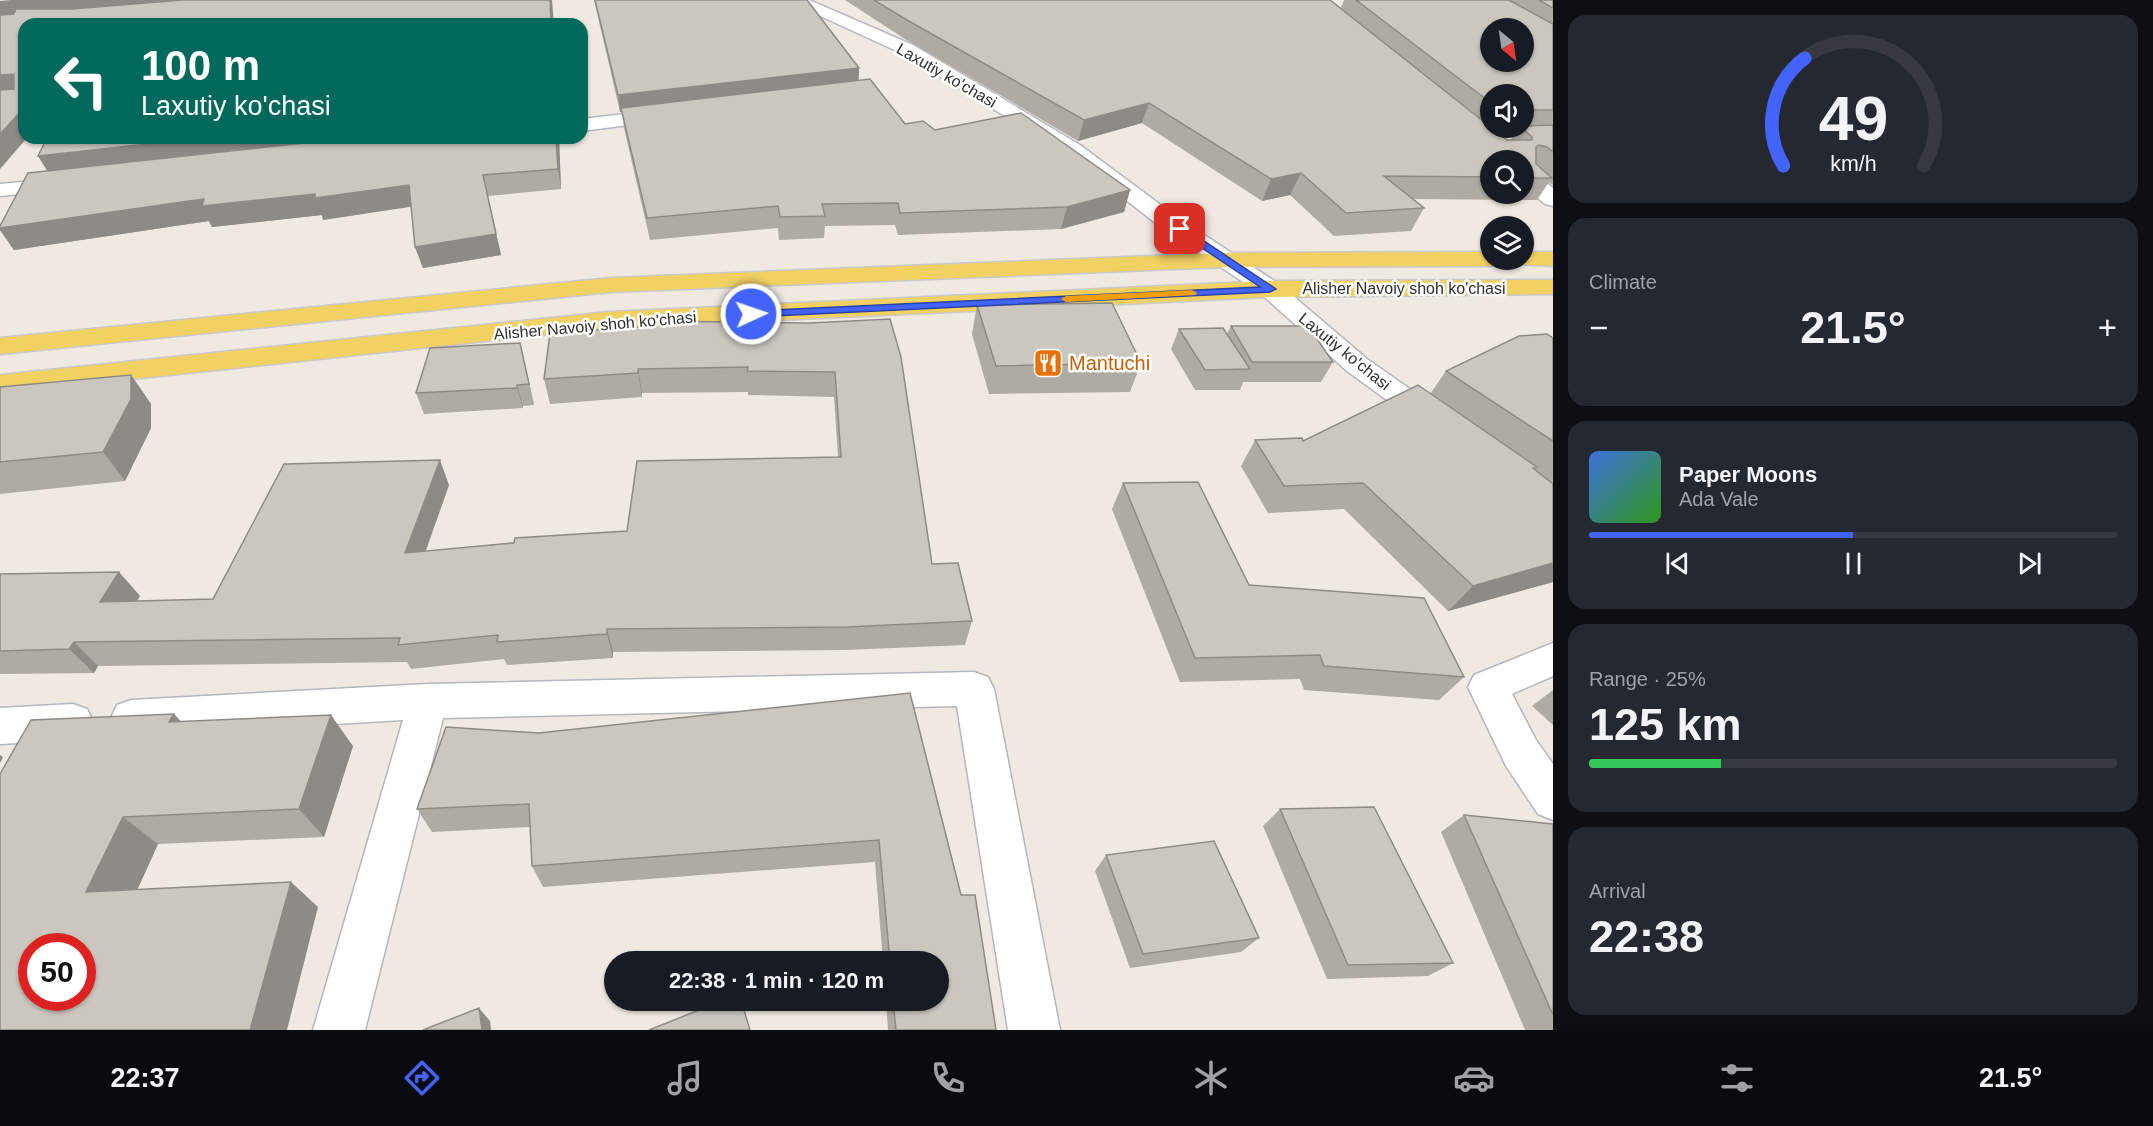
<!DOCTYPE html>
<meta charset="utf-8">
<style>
:root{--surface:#171b24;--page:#242831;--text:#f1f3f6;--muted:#9ea1a6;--line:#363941;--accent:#4264fb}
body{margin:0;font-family:Helvetica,sans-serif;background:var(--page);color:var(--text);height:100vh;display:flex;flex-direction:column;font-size:22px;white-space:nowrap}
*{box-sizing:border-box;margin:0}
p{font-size:20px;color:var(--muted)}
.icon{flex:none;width:33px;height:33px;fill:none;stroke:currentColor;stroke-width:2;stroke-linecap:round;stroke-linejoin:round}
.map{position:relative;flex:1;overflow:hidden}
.details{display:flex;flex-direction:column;gap:15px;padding:15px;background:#0d0f14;width:600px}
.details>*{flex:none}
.guide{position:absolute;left:18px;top:18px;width:570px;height:126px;border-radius:18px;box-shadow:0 2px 4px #0004;background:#00695c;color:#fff;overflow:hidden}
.needle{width:39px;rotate:151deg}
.tools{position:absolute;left:1480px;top:18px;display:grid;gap:12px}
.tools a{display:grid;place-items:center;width:54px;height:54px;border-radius:50%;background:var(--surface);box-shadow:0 2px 4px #0004;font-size:30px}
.speed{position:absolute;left:18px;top:933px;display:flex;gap:12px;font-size:30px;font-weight:700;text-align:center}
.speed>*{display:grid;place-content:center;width:78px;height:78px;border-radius:50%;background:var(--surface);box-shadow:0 2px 4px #0004;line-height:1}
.speed .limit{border:9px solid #d22;background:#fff;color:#111}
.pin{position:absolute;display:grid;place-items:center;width:51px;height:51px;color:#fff;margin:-26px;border-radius:12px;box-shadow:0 3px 9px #0006}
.me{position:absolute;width:66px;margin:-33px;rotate:87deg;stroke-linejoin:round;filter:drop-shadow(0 0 4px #0008)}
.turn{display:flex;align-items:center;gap:21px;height:126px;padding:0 24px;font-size:27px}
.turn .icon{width:78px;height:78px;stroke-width:2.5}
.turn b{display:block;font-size:42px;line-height:51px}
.big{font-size:45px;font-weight:600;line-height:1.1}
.details .tile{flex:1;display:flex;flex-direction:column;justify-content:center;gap:9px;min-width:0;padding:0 21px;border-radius:18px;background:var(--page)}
.details .dial{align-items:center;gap:0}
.dial svg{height:156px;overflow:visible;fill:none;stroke:var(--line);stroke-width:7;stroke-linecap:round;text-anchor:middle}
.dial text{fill:var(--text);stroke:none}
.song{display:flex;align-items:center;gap:18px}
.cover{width:72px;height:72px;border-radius:9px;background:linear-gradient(135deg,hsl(220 70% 55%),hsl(110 70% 35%))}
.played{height:6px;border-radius:3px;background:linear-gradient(90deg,var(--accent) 50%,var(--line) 50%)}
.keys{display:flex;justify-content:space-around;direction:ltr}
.heat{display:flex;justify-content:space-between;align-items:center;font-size:33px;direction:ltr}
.charge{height:9px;border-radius:4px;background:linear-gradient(90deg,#34c759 25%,var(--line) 0)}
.trip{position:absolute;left:604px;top:951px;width:345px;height:60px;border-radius:30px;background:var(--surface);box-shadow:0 2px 4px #0004;font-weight:600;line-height:60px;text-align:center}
.dock{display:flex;height:96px;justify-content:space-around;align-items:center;background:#090b0e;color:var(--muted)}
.dock .icon{width:42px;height:42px}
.dock .selected{color:var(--accent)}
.dock b{font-size:27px;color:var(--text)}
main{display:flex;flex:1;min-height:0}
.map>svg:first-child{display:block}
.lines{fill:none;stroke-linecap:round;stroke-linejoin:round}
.minor-casing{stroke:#b4b7c1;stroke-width:3}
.major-casing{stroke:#c9c9c9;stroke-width:3}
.minor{fill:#fff;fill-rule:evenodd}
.major{fill:#f2d163;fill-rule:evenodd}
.wall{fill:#afaba4;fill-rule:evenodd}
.shaded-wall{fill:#8e8b86}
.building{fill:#cbc7bf;stroke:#8e8b86;stroke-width:1.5;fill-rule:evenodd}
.route{fill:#4264fb;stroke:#2b41a3;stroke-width:1.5}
.slow{fill:#f59e0b}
.labels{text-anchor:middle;stroke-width:5;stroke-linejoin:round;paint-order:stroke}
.far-street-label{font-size:16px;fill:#2e2e2e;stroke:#fff}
.food-label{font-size:20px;fill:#c56008;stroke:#fff;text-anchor:start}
</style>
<main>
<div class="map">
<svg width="1553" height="1030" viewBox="0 0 1553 1030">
<rect width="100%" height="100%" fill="#efe9e1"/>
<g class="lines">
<!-- minor casing -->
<g class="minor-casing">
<path id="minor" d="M790,0H809L913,45L1080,145L1174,215L1279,284L1367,359L1444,413L1449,420L1444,427L1434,430L1424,427L1347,371L1261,294L1158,225L1066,153L901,53L792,3Z
M668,109L675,111L677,115L675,119L582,131V119Z
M1481,133H1553V145L1474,143L1471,139L1474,135Z
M1524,169L1531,171L1553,188V206L1545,204L1524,186Z
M64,178L72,179L75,184L72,189L0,196V184Z
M1553,643V676L1512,694L1536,740L1553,764V820L1538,814L1506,766L1468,687L1474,675Z
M974,672L988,677L994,689L1060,1030H1008L957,706L443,718L365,1030H313L403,720L131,736L117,731L111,718L117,705L131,700L428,684Z
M73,704L87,709L93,722L87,735L73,740L0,744V708Z"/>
</g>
<!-- major casing -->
<g class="major-casing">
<path id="major" d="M1491,252V260H1503L1499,264L1491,266L1225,267L611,292L0,354V338L611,278L1225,253Z
M1524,252H1553V266L1516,264L1512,260H1524Z
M1553,280V294L1270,297L609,328L0,393V375L609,312L1270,281Z"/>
</g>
<!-- minor -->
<use href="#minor" class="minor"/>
<!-- major -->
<use href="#major" class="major"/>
</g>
<!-- wall -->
<path class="wall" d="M594,0H807L859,68V80L905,124L935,130L1130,190L1124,212L1061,229L898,235L895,225L825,226L824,238L779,240L778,228L650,240L624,128L622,112H620Z
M845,0H1330L1341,8L1344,0H1553V185L1549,182L1537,200L1413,199L1424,208L1411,231L1334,236L1290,195L1262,201L1142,123L1078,141L905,39ZM1491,94H1524V128H1491ZM1495,131H1517L1511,140H1507ZM1491,160L1524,178V194H1491Z
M559,138L561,189L488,196L501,255L423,268L415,247L411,206L323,220L322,215L212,227L209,221L14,250L0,230V226L47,171L38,156Z
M977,305L1141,363L1130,392L989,394L972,334Z
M810,323L932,564L972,621L965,645L845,650L613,652V658L507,665L504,659L411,669L407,662L98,666L94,673L0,674V574L119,572L140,596L137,601L213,599L449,485L426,551L627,531L838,457L834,397L748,395V392L642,393V397L550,404L544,379Z
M1231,326L1333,362L1321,382H1243L1240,390H1195L1171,349L1179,329L1227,334Z
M1553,338V483H1552L1553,582L1448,611L1344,509L1268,513L1241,466L1255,440L1303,441L1430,394L1446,371Z
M520,343L534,405L523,406V408L424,414L416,393Z
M131,375L151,404V428L125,481L0,494V387Z
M1123,483L1249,585L1464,677L1439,700L1304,690L1300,679L1180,682L1112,509Z
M1553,690V725L1532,706Z
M910,693L996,1030H888L886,1000H939V962H883L875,862L543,887L532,866L530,827L432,832L417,809L539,733Z
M174,714L181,722L353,746L324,837L158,844L137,890L318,907L0,1030Z
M1280,809L1453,963L1428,976L1327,979L1263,826Z
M1464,815L1553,824V1030H1525L1441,832Z
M1106,855L1259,938L1241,952L1130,968L1095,871Z"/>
<!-- shaded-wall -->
<path class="shaded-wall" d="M11,0H235L0,19V1Z
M550,0H552L554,24H551Z
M859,68L858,85L621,108L622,112H620L618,95Z
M14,74L24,91L0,95V75Z
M1149,103L1142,123L1078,141L1084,120Z
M24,108V138H27L0,169V134Z
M201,138H392L51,176L38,156Z
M556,138H559L561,189L558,169Z
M1301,173L1290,195L1262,201L1271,179Z
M483,175L501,255L423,268L415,247Z
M409,185L416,206L323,220L322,215L212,227L209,221L14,250L0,230V228L204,199Z
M1130,190L1124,212L1061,229L1067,207Z
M520,343L525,363L534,405L529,384Z
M638,369L642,393V397L638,373Z
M131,375L151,404V428L125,481L103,452Z
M517,385L523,406V408L517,388Z
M440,460L449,485L416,577L405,553Z
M1553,563V582L1448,611L1473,586Z
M119,572L140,596L122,625L100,602Z
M607,629L613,652V658L607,634Z
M74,642L98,666L94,673L69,649Z
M174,714L203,745L169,722Z
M331,715L353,746L324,837L299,809Z
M0,755L3,757L0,763Z
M123,817L158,844L125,917L86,892Z
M291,882L318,907L287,1030H250Z
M479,1008L490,1021L491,1030H482Z"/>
<!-- building -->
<path class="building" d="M182,0H550L551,24H24V108L0,134V90L14,89V74L0,75V15L14,14L16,9H72Z
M595,0H807L859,68L618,95Z
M874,0H1330L1507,140H1532V137L1522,128H1524V126L1553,125V152L1547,147L1539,145L1536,147V164L1552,178H1524V160H1491V177L1384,176L1424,208L1346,213L1301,173L1271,179L1149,103L1084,120L907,20Z
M1356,0H1509L1553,24V110H1524V94H1491V103ZM1491,28H1524V62H1491Z
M1539,0H1553V8Z
M870,79L905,124L923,121L935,130L1021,113L1130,190L1067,207L900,213L898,203L822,204L825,216L780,217L778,206L647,218L621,108Z
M47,138H201L38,156Z
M351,138H556L558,169L483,175L496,234L415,247L409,185L315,198V194L202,206L204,199L0,228V226L28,173Z
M1112,303L1141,363L996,366L977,305Z
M890,319L901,357L932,564L958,563L972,621L847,627L607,629V634L497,642L498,635L398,645L400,638L74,642L69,649L0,651V574L119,572L100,602L213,599L284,464L440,460L405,553L514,543L515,538L627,531L637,461L841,457L835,372L747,371L748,367L638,369V373L544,379L550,333L655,326V321L810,323Z
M1231,326H1308L1333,362H1252Z
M1223,328L1250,369L1205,370L1179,329Z
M1547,334L1553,338V441L1446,371L1519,336Z
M520,343L529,384L517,385V388L416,393L430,348Z
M131,375V399L103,452L0,462V387Z
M1418,385L1537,467L1533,468L1553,484V563L1473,586L1363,483L1284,486L1255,440L1302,438L1303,441Z
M1198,482L1249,585L1424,598L1464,677L1324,666L1320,655L1195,658L1123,483Z
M910,693L961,895H975L996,1030H896L893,1000H939V962H890L879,840L532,866L529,804L417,809L446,727L539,733Z
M174,714L169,722L331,715L299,809L123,817L86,892L291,882L250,1030H0V774L31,720ZM32,946H82V998H32Z
M1374,807L1453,963L1348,965L1280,809Z
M1464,815L1553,824V1015Z
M1214,841L1259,938L1143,954L1106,855Z
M724,1000H741L750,1030H649Z
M479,1008L482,1030H423Z"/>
<!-- route -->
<path class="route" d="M1177,227H1183L1276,289L1270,292L751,317L746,314L751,311L1260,287L1177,231Z"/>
<!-- slow -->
<path class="slow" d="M1192,290L1197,293L1196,295L1066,302L1061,299L1066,296Z"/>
<!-- icons -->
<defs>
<g id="restaurant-square" transform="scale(1.5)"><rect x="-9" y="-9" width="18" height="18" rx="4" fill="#e8710a" stroke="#fff"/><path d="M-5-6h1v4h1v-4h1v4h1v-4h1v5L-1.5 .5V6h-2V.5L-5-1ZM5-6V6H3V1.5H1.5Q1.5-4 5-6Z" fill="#fff"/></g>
</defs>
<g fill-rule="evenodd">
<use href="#restaurant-square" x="1048" y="363"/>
</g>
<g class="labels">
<!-- far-street labels -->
<g class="far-street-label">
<text transform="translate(947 75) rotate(30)" y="6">Laxutiy ko'chasi</text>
<text x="1404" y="294">Alisher Navoiy shoh ko'chasi</text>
<text transform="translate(595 325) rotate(-5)" y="6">Alisher Navoiy shoh ko'chasi</text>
<text transform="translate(1345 351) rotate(39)" y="6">Laxutiy ko'chasi</text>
</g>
<!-- food labels -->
<g class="food-label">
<text x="1069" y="370">Mantuchi</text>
</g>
</g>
</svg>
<div class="tools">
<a><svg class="needle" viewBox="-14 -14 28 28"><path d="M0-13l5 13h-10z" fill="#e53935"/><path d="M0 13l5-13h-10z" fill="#9ea1a6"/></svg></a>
<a><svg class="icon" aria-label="sound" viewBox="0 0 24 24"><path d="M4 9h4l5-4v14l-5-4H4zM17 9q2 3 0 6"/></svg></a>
<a><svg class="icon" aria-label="search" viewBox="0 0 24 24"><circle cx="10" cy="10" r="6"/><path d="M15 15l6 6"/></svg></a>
<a><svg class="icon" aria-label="layers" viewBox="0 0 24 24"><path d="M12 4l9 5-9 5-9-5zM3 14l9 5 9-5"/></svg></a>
</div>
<div class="speed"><div class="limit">50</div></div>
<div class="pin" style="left:1180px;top:229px;background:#d93025"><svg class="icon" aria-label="arrive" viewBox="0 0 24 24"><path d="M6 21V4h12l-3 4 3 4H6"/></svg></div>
<svg class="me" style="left:751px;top:314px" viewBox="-20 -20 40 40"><circle r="17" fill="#4264fb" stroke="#fff" stroke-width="3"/><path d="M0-11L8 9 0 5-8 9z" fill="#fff"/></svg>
<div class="trip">22:38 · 1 min · 120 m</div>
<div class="guide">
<div class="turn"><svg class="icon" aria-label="left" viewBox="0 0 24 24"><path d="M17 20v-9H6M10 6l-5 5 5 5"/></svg><div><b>100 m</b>Laxutiy ko'chasi</div></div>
</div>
</div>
<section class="details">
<div class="tile dial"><svg viewBox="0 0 100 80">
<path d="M14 69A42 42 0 1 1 86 69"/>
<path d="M14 69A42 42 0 0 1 25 14" stroke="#4264fb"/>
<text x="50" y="56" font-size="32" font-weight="700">49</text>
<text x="50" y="72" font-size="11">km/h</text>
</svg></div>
<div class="tile"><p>Climate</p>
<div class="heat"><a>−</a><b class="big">21.5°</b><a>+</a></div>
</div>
<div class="tile">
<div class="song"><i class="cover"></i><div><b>Paper Moons</b><p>Ada Vale</p></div></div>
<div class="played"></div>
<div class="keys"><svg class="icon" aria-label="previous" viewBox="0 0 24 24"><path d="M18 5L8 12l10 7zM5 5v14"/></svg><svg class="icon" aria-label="pause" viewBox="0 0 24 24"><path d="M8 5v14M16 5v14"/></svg><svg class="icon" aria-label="next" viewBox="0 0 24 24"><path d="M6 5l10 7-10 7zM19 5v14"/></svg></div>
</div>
<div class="tile"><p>Range · 25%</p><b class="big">125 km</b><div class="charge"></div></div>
<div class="tile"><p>Arrival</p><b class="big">22:38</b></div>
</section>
</main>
<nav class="dock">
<b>22:37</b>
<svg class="icon selected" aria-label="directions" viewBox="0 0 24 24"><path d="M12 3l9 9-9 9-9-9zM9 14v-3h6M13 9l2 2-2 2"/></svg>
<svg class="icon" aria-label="music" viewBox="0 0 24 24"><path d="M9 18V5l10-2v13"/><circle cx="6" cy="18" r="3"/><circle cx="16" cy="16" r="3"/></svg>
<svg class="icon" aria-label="phone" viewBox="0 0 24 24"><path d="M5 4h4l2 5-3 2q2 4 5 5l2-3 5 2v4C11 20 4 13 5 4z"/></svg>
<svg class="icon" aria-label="climate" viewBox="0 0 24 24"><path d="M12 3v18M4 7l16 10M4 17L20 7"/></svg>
<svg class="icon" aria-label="car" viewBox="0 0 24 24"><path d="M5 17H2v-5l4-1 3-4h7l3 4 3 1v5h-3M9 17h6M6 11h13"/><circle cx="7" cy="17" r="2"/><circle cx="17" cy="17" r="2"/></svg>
<svg class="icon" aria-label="filters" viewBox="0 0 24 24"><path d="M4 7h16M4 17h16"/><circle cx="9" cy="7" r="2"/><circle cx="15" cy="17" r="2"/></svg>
<b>21.5°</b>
</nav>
